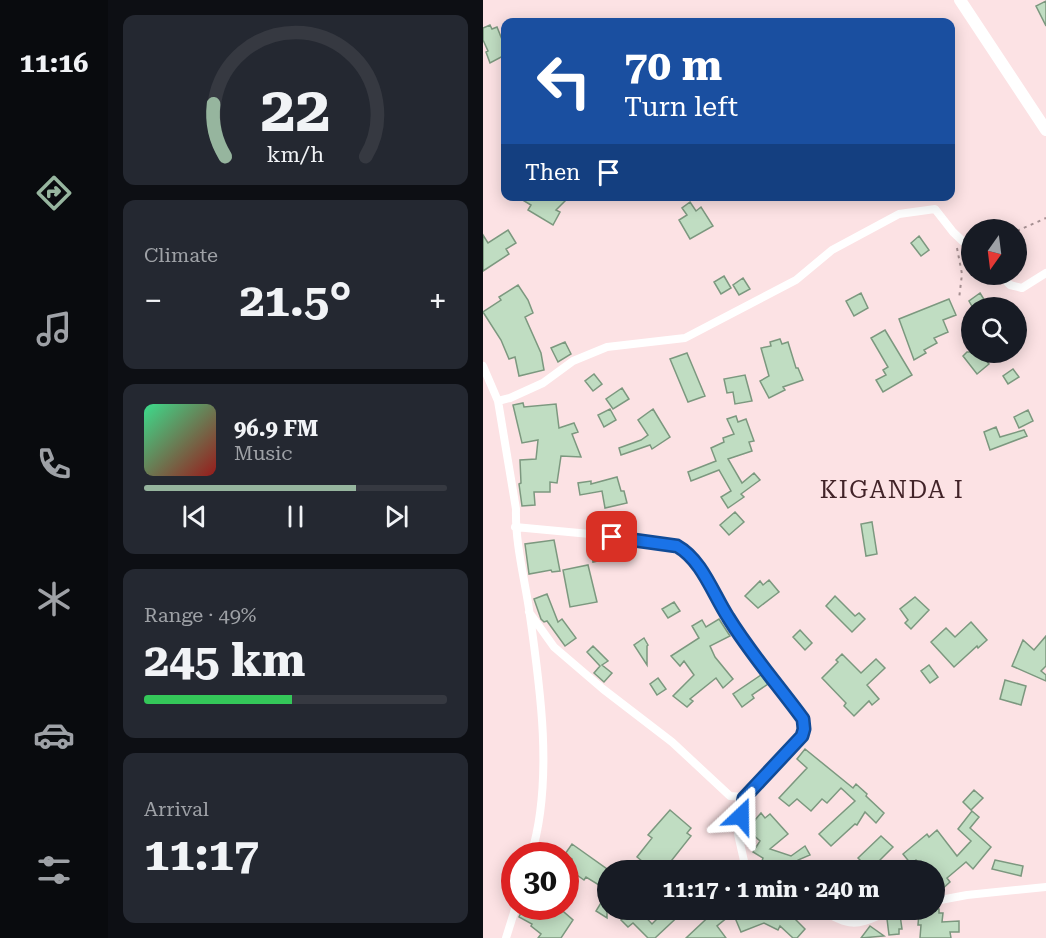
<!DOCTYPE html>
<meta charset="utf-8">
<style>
:root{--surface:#171b24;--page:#242831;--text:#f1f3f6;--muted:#9ea1a6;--line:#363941;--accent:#96b59e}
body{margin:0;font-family:"Roboto Serif",serif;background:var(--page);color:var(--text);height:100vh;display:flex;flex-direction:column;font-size:22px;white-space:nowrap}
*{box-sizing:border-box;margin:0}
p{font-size:20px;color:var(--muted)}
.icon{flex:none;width:33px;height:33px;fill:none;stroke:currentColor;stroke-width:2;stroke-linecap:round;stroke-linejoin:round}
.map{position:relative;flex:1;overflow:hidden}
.panel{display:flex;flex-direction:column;gap:15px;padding:15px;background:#0d0f14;width:375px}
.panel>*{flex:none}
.guide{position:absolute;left:18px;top:18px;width:454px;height:183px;border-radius:12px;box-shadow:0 3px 15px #0003;background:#1a4fa0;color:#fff;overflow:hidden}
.needle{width:39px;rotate:194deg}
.fabs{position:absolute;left:478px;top:219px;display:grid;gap:12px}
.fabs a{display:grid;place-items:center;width:66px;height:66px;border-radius:50%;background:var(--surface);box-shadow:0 3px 15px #0003;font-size:30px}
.speed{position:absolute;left:18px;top:842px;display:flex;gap:12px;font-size:30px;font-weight:700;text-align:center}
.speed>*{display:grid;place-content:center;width:78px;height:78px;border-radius:50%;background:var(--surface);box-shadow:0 3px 15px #0003;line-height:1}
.speed .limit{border:9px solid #d22;background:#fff;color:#111}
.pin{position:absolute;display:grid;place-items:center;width:51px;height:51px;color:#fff;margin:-26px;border-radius:12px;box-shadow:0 3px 9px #0006}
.me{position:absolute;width:66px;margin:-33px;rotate:23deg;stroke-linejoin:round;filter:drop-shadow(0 0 4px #0008)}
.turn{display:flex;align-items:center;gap:21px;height:126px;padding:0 24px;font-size:27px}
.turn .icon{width:78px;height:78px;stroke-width:2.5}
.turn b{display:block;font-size:42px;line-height:51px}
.then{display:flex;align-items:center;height:57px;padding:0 24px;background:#0003;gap:12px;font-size:22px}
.big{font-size:45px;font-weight:700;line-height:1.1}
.panel .tile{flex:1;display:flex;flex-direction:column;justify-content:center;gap:9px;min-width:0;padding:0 21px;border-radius:12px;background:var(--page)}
.panel .dial{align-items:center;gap:0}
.dial svg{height:156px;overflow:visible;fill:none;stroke:var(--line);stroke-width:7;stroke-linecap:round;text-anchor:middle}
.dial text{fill:var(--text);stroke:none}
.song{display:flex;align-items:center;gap:18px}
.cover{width:72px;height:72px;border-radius:9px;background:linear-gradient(135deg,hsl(150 70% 55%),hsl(0 70% 35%))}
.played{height:6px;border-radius:3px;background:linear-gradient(90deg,var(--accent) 70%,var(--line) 70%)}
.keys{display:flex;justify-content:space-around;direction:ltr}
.heat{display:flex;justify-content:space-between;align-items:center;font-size:33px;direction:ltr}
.charge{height:9px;border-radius:4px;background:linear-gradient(90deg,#34c759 49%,var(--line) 0)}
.trip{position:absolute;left:114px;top:860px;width:348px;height:60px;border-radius:30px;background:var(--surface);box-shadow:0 3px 15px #0003;font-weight:700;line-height:60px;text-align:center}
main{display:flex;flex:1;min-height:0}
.menu{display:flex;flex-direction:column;width:108px;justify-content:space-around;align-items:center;background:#090b0e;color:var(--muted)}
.menu .icon{width:42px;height:42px}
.menu .selected{color:var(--accent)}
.menu b{font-size:27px;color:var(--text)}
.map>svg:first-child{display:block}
.building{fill:#c0ddc2;stroke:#7c987f;stroke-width:1.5}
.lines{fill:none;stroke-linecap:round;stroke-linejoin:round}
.path{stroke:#a58f91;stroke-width:2;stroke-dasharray:3 4.5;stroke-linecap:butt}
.minor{stroke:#fff;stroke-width:8}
.secondary{stroke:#fff;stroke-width:12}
.route-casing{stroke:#114b97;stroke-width:15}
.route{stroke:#1a73e8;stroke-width:10}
.labels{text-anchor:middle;stroke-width:4.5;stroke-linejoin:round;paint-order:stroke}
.quarter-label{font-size:24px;letter-spacing:1.5px;fill:#422328;stroke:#fce2e4}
</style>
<main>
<nav class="menu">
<b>11:16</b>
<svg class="icon selected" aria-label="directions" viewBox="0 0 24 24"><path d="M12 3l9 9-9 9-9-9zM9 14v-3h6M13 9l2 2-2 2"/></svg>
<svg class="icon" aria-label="music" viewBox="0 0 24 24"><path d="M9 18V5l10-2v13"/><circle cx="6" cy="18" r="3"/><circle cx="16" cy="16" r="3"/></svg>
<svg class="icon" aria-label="phone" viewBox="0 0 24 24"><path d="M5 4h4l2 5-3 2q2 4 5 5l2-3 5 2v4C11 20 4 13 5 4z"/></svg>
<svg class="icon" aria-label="climate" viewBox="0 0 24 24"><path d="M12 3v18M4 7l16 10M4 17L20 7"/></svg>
<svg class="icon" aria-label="car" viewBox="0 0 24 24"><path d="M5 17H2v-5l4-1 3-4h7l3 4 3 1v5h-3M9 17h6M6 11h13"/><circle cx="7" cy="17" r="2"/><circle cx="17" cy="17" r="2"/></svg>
<svg class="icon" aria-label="filters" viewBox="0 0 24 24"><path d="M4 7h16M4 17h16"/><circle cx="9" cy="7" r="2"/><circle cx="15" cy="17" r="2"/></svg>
</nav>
<section class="panel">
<div class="tile dial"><svg viewBox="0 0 100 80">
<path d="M14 69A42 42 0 1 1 86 69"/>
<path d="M14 69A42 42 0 0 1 8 42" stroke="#96b59e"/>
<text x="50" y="56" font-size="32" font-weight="700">22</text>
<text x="50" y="72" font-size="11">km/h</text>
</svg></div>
<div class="tile"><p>Climate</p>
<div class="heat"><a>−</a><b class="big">21.5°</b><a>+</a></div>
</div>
<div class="tile">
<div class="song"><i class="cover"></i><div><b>96.9 FM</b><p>Music</p></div></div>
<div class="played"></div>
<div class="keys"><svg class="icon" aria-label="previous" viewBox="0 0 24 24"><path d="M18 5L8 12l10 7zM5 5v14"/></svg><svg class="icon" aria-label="pause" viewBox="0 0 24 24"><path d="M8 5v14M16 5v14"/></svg><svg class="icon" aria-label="next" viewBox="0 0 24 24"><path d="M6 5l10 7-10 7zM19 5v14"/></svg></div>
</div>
<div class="tile"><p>Range · 49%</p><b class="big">245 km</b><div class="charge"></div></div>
<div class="tile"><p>Arrival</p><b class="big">11:17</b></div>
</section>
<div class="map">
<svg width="563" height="938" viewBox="0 0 563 938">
<rect width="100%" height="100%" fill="#fce2e4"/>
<!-- building -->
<path class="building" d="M563,1V26L553,6Z
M7,25L9,29L14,27L22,47V55L7,63L3,52L5,51L0,40V28Z
M33,196H87L73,210L77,212L70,225L45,210L48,205Z
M207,202L213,211L218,207L230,226L207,239L196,220L204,215L199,208Z
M25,230L33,243L23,249L26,254L0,271V235L5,243Z
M436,236L446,250L438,256L428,243Z
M241,276L248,288L238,294L231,282Z
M260,278L267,289L256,295L250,285Z
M35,285L45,300L50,313L42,317L58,353L61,370L36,376L32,357L26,359L18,340L0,312L18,300L16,297Z
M378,293L385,308L371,316L363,301Z
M497,293L502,301L490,308L486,301Z
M466,299L473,315L460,320L465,332L451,338L454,343L441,350L443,353L431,360L416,319Z
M402,330L429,375L400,392L393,380L403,375L400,370L405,367L388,338Z
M297,339L299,344L305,342L313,368H315L320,380L300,387L302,390L286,398L277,381L286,376L278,348L288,346L287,342Z
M82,342L88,354L75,362L68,348Z
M484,352H496L506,364L494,374L480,356Z
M204,353L222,396L205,402L187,359Z
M530,369L536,377L525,384L520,376Z
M111,374L119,384L110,391L102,381Z
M262,375L269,401L252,404L250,392L244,393L241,379Z
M139,388L146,399L130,409L123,399Z
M40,403L41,407L73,404L76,428L91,423L95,432L89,434L98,457L78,456L74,483L67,482V492H51L52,505L39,506L36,484L38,483L37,460L53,459L55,440L39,443L30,405Z
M127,409L133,420L121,427L115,415Z
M170,409L187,437L169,449L167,445L138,455L136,448L158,440L165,435L155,420Z
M545,410L550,421L536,428L531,417Z
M253,416L255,422L263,419L271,441L266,442L269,451L245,459L259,483L271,473L277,480L258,494L261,497L245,508L238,497L248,491L236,470L208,481L205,472L233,461L228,448L241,442L240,438L251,434L244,419Z
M513,427L517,437L541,430L544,436L507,450L501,432Z
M134,477L138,491H141L144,503L122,508L119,491L97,495L95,483L108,481V484Z
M252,512L261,522L246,535L237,525Z
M389,522L394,554L383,556L378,524Z
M71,540L77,571L69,572L68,570L46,574L42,544Z
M133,548L134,557L110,562L109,553Z
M105,565L114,602L87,607L80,570Z
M286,580L296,592L275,608L262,596L277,581L280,585Z
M64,594L75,622L79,619L93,638L82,646L64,621L61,622L58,619L51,599Z
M352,596L372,616L376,613L382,619L369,632L343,606Z
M432,597L446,610L428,629L422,623L425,620L417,609Z
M191,602L197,611L185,618L179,609Z
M236,619L247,636L227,646L232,657L250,679L240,688L233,678L207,699L210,701L204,707L190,696L211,675L201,661L197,666L188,656L216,638L209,626L219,620L223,627Z
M488,622L504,640L495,648L494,646L471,667L448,642L463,628L472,637Z
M317,630L329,643L322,650L310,637Z
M563,636V666L558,671L563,675V681L529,666L540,640L551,650Z
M161,638L165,645L164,646V665L151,645Z
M110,646L125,661L119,665L129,673L121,682L111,673L117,666L104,652Z
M359,654L378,673L393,659L402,668L384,685L396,699L389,705L386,701L371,716L361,706L363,703L339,678L355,662L353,660Z
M446,665L455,677L447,683L438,671Z
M278,675L285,684L269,695L271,698L259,707L250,694Z
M175,678L183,689L174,695L167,684Z
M522,680L543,686L538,705L517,699Z
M322,749L370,788L373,784L384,794L383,796L401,813L393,823L382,812L374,825L372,824L348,846L336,834L372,801L358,788L344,803L339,799L328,811L314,799L306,806L296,798L324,768L314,759Z
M491,790L500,798L488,810L480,802Z
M187,810L208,828L204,833L208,836L181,870H162L165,866L154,857L169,838L165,835Z
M489,811L496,817L487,828L508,847L490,869L483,862L464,878L467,882L458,890L452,881V870H442L433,860L428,864L420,854L444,834L446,837L454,830L474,856L488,841L475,829Z
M278,813L282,818L287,814L305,834L287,849L308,856L322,846L327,855L315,860L309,870H276L280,858L270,852L277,841L262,828L263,824L270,817L272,820Z
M398,836L410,847L387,870L375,858Z
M89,844L124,869V890L103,877L101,880L91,873L90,875L82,871L89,859L82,854Z
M512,860L540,866L538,876L509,869Z
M124,893V918L113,911Z
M41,906H74L90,920L78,938H55L58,934L48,926L49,924L36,917Z
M149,909H155L169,924L184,909H203L172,938H165L150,923L145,927L138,920Z
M234,909H260L263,919L294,909H302L322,929L314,938H310L297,926L295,930L281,923L258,932L250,913L234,926L243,938H203Z
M444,909H456V913H460L459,922L476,921V932H467L468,938H437L438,925H435L436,912H444Z
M417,915L419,929H416V934L406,935L404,919Z
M387,926L401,936L378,938Z"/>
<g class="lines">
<!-- path -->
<path class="path" d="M534,231L563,218
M474,248L479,274L476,299"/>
<!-- minor -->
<path class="minor" d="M516,274L527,285L539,288L563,273
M0,366L15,401L33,509C32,542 41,576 46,609C57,685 71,781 48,855
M15,401L27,398L60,383L90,361L124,347L202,338L313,280L349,250L416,214L452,209L470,232L489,250
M32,527L107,534L194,546C219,560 230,594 245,617C267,652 295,685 320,719L322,729L319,736L261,797L247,796L189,742L120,689L71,647L46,612
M261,797L255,834L263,870
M452,901L484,895L563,887
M337,909C373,931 375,923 412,909
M23,938L33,906"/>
<!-- secondary -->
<path class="secondary" d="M477,0L563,130"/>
</g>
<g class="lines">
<!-- route casing -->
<g class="route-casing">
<path id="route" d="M129,537L194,546C219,560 230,594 245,617C267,653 295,685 320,719L321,729L319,736L261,798L258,816"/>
</g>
<!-- route -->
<use href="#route" class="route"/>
</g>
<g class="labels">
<!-- quarter labels -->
<g class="quarter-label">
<text x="409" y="498">KIGANDA I</text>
</g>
</g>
</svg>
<div class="fabs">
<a><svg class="needle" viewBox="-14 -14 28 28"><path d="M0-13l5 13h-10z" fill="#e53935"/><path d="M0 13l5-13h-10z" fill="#9ea1a6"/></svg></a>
<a><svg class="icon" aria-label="search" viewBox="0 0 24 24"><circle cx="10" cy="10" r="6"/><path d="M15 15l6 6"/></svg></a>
</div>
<div class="speed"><div class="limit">30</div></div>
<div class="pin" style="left:129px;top:537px;background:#d93025"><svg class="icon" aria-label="arrive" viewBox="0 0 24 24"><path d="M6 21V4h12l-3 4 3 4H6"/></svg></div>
<svg class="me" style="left:258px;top:816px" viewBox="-20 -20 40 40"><path d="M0-17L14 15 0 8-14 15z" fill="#1a73e8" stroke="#fff" stroke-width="4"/></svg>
<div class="trip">11:17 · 1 min · 240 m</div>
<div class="guide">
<div class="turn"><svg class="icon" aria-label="left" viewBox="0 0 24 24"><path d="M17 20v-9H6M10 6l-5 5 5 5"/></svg><div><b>70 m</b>Turn left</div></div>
<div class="then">Then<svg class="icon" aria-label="arrive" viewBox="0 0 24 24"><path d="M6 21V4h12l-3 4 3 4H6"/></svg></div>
</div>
</div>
</main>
